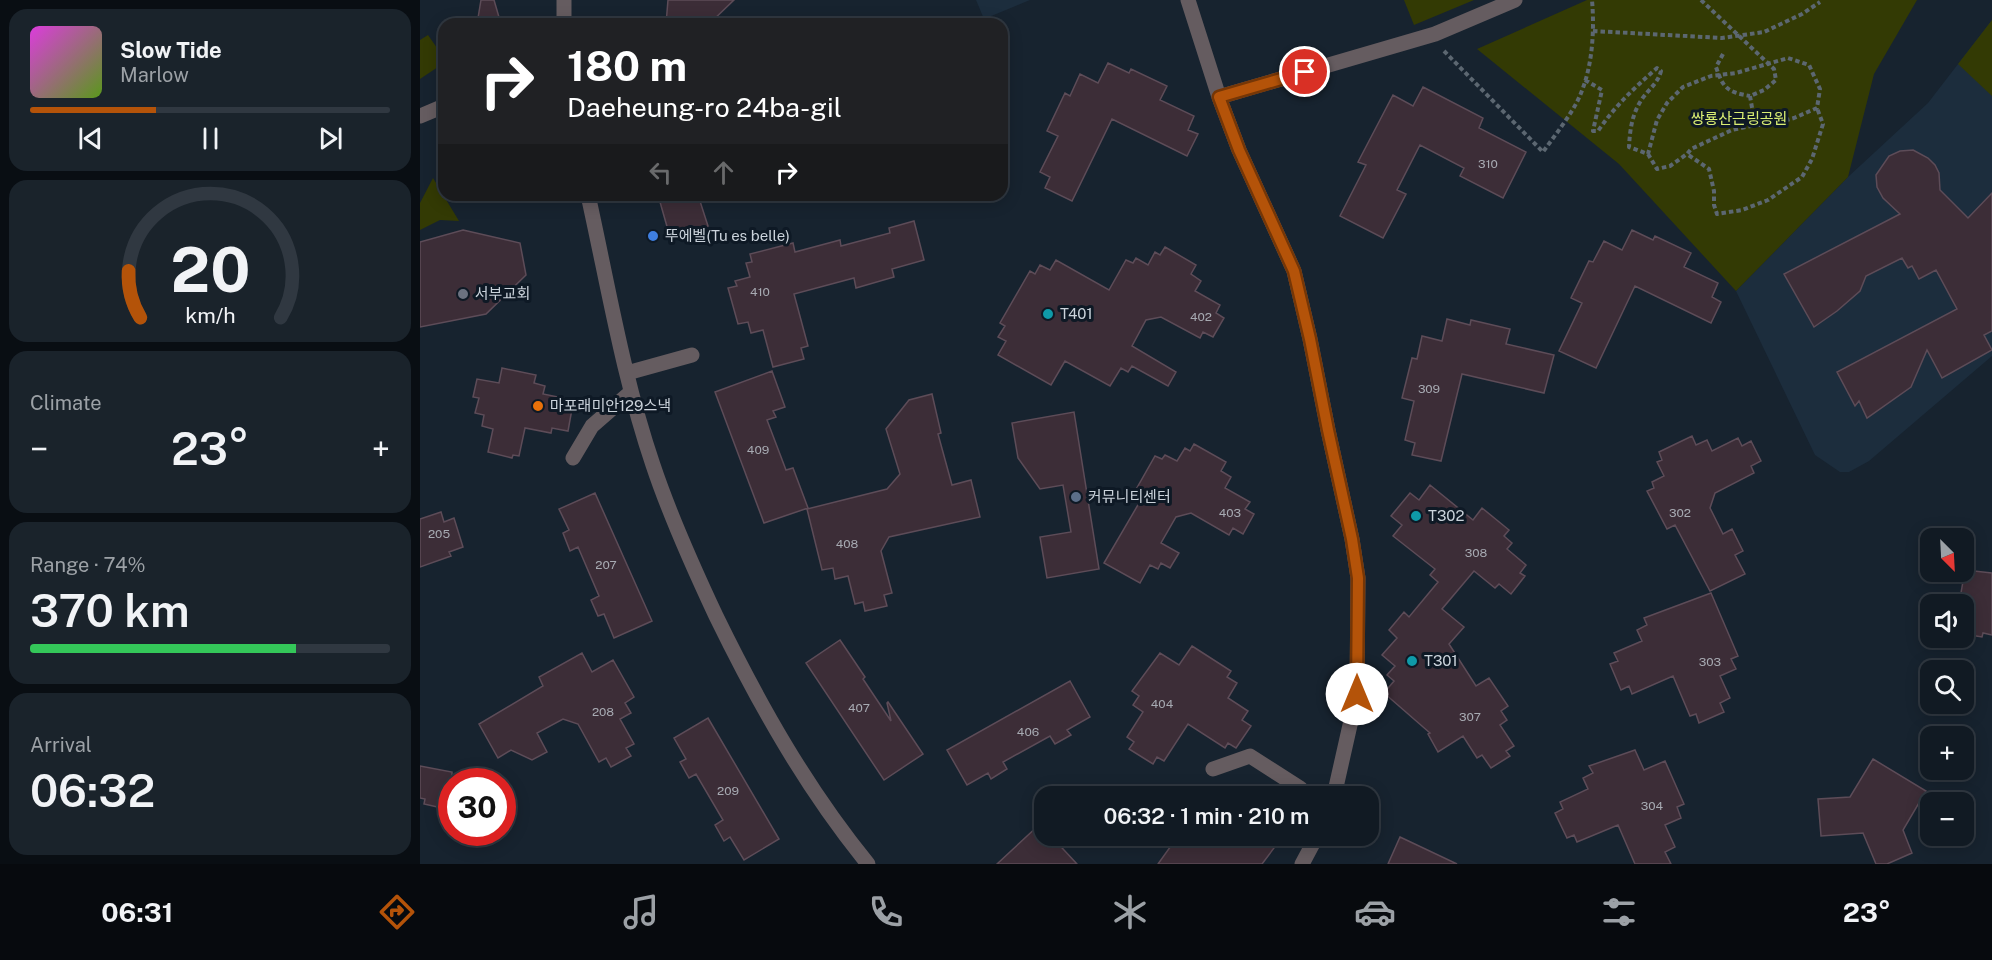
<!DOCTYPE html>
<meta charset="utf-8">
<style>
:root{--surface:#111a23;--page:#1a232b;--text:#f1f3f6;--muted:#9ca1a6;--line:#303841;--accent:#b45309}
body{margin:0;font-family:"Public Sans","Noto Sans KR",sans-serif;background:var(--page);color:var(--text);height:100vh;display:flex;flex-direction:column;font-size:22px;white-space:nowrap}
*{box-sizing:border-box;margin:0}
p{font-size:20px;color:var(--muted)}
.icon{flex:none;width:33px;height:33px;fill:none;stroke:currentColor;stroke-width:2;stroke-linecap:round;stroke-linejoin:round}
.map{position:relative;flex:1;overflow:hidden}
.details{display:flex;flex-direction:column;gap:9px;padding:9px;background:#090e13;width:420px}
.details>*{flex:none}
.banner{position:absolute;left:18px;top:18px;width:570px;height:183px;border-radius:18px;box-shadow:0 3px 15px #0003,0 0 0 2px var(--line);background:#202124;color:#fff;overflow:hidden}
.needle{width:39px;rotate:156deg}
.controls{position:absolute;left:1500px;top:528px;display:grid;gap:12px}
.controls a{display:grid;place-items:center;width:54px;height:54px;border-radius:12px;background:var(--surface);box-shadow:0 3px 15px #0003,0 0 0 2px var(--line);font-size:30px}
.speed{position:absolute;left:18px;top:768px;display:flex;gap:12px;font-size:30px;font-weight:700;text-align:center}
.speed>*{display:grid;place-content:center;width:78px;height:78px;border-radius:50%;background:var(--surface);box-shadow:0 3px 15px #0003,0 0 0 2px var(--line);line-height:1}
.speed .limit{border:9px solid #d22;background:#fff;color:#111}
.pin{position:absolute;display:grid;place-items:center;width:51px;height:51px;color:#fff;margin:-26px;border:3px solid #fff;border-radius:50%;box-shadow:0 2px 6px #0007}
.me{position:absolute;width:66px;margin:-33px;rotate:0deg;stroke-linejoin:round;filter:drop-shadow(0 0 4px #0008)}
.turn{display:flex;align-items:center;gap:21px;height:126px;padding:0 30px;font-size:27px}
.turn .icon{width:78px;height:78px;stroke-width:2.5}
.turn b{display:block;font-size:42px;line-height:51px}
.lanes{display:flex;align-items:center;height:57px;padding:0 30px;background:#0003;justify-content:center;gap:30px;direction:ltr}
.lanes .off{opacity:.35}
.big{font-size:45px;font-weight:600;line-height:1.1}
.details .tile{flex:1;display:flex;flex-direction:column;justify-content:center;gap:9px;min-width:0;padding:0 21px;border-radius:18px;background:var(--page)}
.details .dial{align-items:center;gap:0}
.dial svg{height:156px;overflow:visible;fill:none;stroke:var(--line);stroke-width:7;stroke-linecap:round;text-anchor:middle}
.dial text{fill:var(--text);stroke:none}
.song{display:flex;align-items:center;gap:18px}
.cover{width:72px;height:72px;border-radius:9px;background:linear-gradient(135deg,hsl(300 70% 55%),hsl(90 70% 35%))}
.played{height:6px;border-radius:3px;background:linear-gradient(90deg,var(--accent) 35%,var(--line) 35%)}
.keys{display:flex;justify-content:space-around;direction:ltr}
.heat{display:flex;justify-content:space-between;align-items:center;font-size:33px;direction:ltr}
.charge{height:9px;border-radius:4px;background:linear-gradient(90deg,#34c759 74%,var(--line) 0)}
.trip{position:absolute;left:614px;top:786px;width:345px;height:60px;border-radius:18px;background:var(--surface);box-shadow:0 3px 15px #0003,0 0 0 2px var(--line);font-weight:600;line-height:60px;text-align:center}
.dock{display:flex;height:96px;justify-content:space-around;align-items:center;background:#070a0e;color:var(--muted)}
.dock .icon{width:42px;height:42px}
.dock .active{color:var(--accent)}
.dock b{font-size:27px;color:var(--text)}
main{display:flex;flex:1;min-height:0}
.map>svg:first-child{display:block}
.built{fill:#1c2d3d}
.green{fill:#333a04}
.building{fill:#3c2d37;stroke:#5d4c58;stroke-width:1.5}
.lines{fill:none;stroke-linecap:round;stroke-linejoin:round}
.path{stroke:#5c6771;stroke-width:4;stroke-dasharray:4.5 3;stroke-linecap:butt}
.street{stroke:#655c60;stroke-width:15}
.path-bridge{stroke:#5c6771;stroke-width:4;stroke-dasharray:4.5 3;stroke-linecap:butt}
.route-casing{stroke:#753606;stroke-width:15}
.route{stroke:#b45309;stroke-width:10}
.shop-dot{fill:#3f7fe0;stroke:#0e1925;stroke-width:2}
.worship-dot{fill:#6b7280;stroke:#0e1925;stroke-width:2}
.culture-dot{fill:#0f9aa8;stroke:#0e1925;stroke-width:2}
.food-dot{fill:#e8710a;stroke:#0e1925;stroke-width:2}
.service-dot{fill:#5c6f8a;stroke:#0e1925;stroke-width:2}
.labels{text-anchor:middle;stroke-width:6;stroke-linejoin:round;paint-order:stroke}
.number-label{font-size:12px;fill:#a7aab2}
.park-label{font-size:15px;fill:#dbef73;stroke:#0e1925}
.poi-label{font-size:15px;fill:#cbd3db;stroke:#0e1925;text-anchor:start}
</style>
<main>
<section class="details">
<div class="tile">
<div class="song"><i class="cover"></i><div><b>Slow Tide</b><p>Marlow</p></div></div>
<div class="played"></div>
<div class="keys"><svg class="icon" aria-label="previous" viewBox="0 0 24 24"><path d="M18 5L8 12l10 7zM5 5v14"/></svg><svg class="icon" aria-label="pause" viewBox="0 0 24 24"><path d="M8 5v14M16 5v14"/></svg><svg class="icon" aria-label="next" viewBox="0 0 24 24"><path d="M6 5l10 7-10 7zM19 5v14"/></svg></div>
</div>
<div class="tile dial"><svg viewBox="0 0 100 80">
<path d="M14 69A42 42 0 1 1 86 69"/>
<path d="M14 69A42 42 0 0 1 8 45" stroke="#b45309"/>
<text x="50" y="56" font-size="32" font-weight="700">20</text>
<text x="50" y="72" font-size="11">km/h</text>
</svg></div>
<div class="tile"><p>Climate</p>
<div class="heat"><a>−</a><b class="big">23°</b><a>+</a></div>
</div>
<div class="tile"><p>Range · 74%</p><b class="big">370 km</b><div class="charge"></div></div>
<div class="tile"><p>Arrival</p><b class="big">06:32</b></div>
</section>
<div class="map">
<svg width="1572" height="864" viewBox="0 0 1572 864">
<rect width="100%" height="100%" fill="#17232f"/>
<!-- built -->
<path class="built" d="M556,0H610L564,19Z
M1572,20V356L1449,461L1429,472H1420L1395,455L1316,291L1428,177L1508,103Z"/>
<!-- green -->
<path class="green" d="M984,0H1054L994,25Z
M1167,0H1497L1454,74L1428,177L1316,291L1199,164L1057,49Z
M1572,20V96L1538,64Z
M8,35L24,58V63L0,79V40Z
M13,178L39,221L20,220L0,230V203Z"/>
<!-- building -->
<path class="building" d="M61,0H74L81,24H57Z
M248,0H314L289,24H246Z
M688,63L709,73L711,69L747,86L740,100L774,116L768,130L778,134L767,156L692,119L652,201L625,188L630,177L620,172L638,136L627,131L645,93L650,96L660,74L678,83Z
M1003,87L1063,118L1059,128L1106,152L1083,198L1040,176L1044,168L1000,145L977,190L986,194L963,238L920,216L946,165L938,162L973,95L993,106Z
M1493,150L1508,158L1515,165L1519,173L1520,190L1548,218L1572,193V331L1564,335L1572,350L1522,378L1507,350L1491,387L1447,418L1439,401L1435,406L1417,372L1537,309L1516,270L1499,279L1492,266L1488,268L1482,258L1446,276L1440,291L1417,311L1394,327L1364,274L1480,214L1463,198L1457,187L1456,175L1469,156L1480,151Z
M238,195H278L288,226L250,237Z
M494,221L504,260L472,269L474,277L436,288L434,278L374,294L388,346L381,348L384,359L353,367L343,330L331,333L328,322L318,324L308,288L317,286L315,281L330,277L326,263L332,262L330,254L373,243L375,252L420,240L421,246L470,233L469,228Z
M43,230L100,243L106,275L66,314L0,327V242Z
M1212,230L1233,240L1235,236L1271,253L1264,267L1298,283L1292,297L1301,302L1291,323L1215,286L1176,368L1139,351L1162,303L1151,298L1169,261L1173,262L1184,241L1202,250Z
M745,247L776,265L771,274L781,281L775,291L800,305L796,313L804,318L793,337L783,332L780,338L741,317L726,320L712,346L756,372L748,386L712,366L708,372L701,368L690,386L645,361L631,385L578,355L586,341L578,337L585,326L580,323L610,271L615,274L620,265L630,270L636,260L689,290L706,260L713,263L716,258L728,265L735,252L740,255Z
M1027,319L1050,325L1051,320L1090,329L1086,344L1134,355L1124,393L1042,374L1021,461L992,455L995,443L985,440L994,401L982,398L992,358L997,359L1002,336L1022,341Z
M82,368L116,375L114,383L125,386L123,394L148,399L146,408L152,409L148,431L132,428L131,433L105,428L99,456L93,455L92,458L68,452L73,429L62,426L64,415L55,413L59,398L53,397L57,379L79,383Z
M352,371L365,407L353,411L356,417L347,420L366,470L373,468L388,508L344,523L295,392Z
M512,394L521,433L518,434L532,485L551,480L560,517L469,537L461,551L472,593L464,595L467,606L445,611L443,602L435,604L428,576L415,579L413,568L402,570L387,509L467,489L480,474L466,429L489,400Z
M654,412L679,569L627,578L620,537L651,532L643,485L620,489L598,458L592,423Z
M1272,436L1276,445L1287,440L1292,451L1318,438L1322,446L1331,441L1341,461L1331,466L1334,473L1295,493L1290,508L1303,534L1312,529L1323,551L1315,555L1325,574L1290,591L1255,525L1247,529L1227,491L1234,488L1232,482L1244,476L1237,462L1242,460L1239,452Z
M774,444L806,462L801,471L811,477L805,488L830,502L825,509L834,514L823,534L813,528L809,535L771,513L756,517L741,543L759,553L750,568L741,563L738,569L730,565L720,583L684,563L722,498L714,493L735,456L742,459L745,455L757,461L765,448L770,451Z
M1010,485L1053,520L1062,508L1089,530L1084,536L1092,543L1087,549L1106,565L1100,573L1105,576L1091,594L1079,584L1075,588L1054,571L1022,609L1044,627L1029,644L1056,686L1069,678L1088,706L1081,711L1087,720L1080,725L1094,746L1086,751L1090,756L1071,768L1062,755L1057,758L1043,736L1018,752L1008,734L1010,733L964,693L974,681L967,675L975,666L962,655L977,638L969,630L984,612L989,617L1018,582L1010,575L1015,569L973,536L982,525L971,516L990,493L999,500Z
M175,493L232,621L194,638L184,614L178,616L171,600L179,596L158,547L150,551L143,533L149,530L139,509Z
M21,512L24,522L34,518L43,547L29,552L31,556L0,567V519Z
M1545,570L1572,573V635L1563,633L1562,637L1544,634V604H1539Z
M1291,593L1318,656L1311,659L1316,669L1300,676L1310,698L1300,703L1304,712L1279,723L1276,714L1270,716L1253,676L1212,694L1209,686L1201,690L1190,664L1198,661L1194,653L1222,641L1217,630L1227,625L1224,618Z
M420,640L445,677L443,679L471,721L467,703L468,702L503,754L464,780L386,663Z
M772,646L811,671L807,677L817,683L808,698L828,711L822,720L831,726L816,748L808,743L805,748L768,724L744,761L737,757L733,764L709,749L714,742L707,737L723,712L713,705L719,696L712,691L740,653L759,665Z
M162,653L172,672L193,660L214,697L205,703L211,713L200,719L214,744L206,748L211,756L191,767L186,758L179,762L158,724L143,719L117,733L127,752L112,760L91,750L78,758L59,724L123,686L119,677Z
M650,681L670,717L647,730L651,735L635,744L630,736L583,762L587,769L571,779L568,773L547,785L527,750Z
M288,718L359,839L324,860L310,837L304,841L295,825L303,820L276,774L269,778L260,762L266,759L254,738Z
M1215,750L1224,770L1245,761L1264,804L1257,807L1261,818L1245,825L1255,847L1245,852L1251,864H1215L1198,825L1157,842L1154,835L1147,838L1135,813L1143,809L1140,802L1168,789L1163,778L1173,773L1169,766Z
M1453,759L1506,791L1483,830L1492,853L1467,864H1456L1443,833L1401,836L1398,799L1430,797Z
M0,766L32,772V804L23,802L22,808L4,804L5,799L0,798Z
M620,824L624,828V836H631L657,864H577Z
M758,836H845L857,844L842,864H738Z
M980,837L1037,864H968Z"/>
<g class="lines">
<!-- path -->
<path class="path" d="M1173,31L1302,38L1344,32L1382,14L1400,2
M1024,51L1123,152C1133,138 1144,124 1153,109C1172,78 1175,35 1172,0
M1165,80L1182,90L1173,131H1178C1195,106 1214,88 1237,68L1241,71C1238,83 1229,89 1222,99C1212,114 1210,129 1209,147L1228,154L1237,120L1247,103L1263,87L1291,76L1316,73L1368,58L1389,65L1400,89L1397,108L1374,118L1347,125H1335L1312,130L1271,149L1267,154L1289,169L1294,191V205L1297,214L1322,210L1348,200L1382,177L1392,159L1403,124L1397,108
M1228,154L1237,169L1250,166L1267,154"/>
<!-- street -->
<path class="street" d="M144,0V24
M768,0L799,97L819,150L874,271L890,339L908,430L932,539L938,578L937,694L914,796
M799,97L1015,34L1095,0
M0,116L24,106
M168,195C188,285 203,377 233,465C250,516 273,567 296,616C339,704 386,788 448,864
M207,373L272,355
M153,458L172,426L211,392
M793,769L830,756L880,788L887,796
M882,864L897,836"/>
<!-- path-bridge -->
<path class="path-bridge" d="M1281,0L1354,69L1356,80L1344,90L1330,96L1335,125
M1303,54L1296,67C1303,88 1307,92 1330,96"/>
</g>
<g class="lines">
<!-- route casing -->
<g class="route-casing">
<path id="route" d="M885,72L799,97L819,150L874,271L890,339L908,430L932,539L938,578L937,694"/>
</g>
<!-- route -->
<use href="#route" class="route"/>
</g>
<!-- markers -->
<circle class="shop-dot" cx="233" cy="236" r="6"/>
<circle class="worship-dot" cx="43" cy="294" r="6"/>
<g class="culture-dot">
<circle cx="628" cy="314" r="6"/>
<circle cx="996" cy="516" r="6"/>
<circle cx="992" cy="661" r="6"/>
</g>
<circle class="food-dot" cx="118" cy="406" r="6"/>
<circle class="service-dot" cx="656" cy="497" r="6"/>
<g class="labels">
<!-- number labels -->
<g class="number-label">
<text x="1068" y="168">310</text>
<text x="340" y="296">410</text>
<text x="781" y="321">402</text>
<text x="1009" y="393">309</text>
<text x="338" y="454">409</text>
<text x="810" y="517">403</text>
<text x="1260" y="517">302</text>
<text x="19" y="538">205</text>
<text x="427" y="548">408</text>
<text x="1056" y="557">308</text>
<text x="186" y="569">207</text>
<text x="1290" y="666">303</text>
<text x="742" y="708">404</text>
<text x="439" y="712">407</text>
<text x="183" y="716">208</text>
<text x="1050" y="721">307</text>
<text x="608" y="736">406</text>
<text x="308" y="795">209</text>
<text x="1232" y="810">304</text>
</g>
<!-- park labels -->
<g class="park-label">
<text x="1319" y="124">쌍룡산근링공원</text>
</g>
<!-- poi labels -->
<g class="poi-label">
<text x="245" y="241">뚜에벨(Tu es belle)</text>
<text x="55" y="299">서부교회</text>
<text x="640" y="319">T401</text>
<text x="130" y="411">마포래미안129스낵</text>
<text x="668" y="502">커뮤니티센터</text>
<text x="1008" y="521">T302</text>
<text x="1004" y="666">T301</text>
</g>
</g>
</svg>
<div class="controls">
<a><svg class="needle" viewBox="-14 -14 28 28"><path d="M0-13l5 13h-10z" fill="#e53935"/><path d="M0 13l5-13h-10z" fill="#9ca1a6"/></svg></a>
<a><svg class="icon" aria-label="sound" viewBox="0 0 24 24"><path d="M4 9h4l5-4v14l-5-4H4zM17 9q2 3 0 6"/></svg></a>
<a><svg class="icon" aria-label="search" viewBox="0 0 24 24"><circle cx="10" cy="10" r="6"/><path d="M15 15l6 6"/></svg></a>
<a>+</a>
<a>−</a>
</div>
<div class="speed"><div class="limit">30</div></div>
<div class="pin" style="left:885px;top:72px;background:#d93025"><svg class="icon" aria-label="arrive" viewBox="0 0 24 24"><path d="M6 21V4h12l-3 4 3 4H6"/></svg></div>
<svg class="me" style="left:937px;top:694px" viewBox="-20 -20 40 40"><circle r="19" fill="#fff"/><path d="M0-13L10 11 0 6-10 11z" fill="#b45309"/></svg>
<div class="trip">06:32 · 1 min · 210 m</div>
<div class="banner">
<div class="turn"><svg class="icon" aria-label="right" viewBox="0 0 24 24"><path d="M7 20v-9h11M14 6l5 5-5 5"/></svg><div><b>180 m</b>Daeheung-ro 24ba-gil</div></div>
<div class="lanes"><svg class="icon off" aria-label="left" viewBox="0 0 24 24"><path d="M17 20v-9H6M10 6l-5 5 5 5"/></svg><svg class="icon off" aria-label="ahead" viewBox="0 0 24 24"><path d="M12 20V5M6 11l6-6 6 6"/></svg><svg class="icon" aria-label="right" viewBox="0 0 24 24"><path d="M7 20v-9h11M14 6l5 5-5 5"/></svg></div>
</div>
</div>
</main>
<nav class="dock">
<b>06:31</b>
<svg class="icon active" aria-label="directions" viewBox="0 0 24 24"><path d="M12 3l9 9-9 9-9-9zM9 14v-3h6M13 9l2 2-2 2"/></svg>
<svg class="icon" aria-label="music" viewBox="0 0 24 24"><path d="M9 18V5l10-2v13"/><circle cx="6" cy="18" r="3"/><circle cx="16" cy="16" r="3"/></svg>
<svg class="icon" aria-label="phone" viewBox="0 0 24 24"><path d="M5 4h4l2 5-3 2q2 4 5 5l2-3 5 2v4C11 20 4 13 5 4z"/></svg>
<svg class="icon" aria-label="climate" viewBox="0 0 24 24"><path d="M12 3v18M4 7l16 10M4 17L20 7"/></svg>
<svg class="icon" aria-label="car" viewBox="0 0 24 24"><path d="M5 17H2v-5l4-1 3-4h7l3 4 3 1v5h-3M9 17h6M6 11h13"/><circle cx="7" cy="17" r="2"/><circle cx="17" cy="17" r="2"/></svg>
<svg class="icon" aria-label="filters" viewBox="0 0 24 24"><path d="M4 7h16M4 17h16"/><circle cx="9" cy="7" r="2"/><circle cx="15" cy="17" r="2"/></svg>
<b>23°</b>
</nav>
